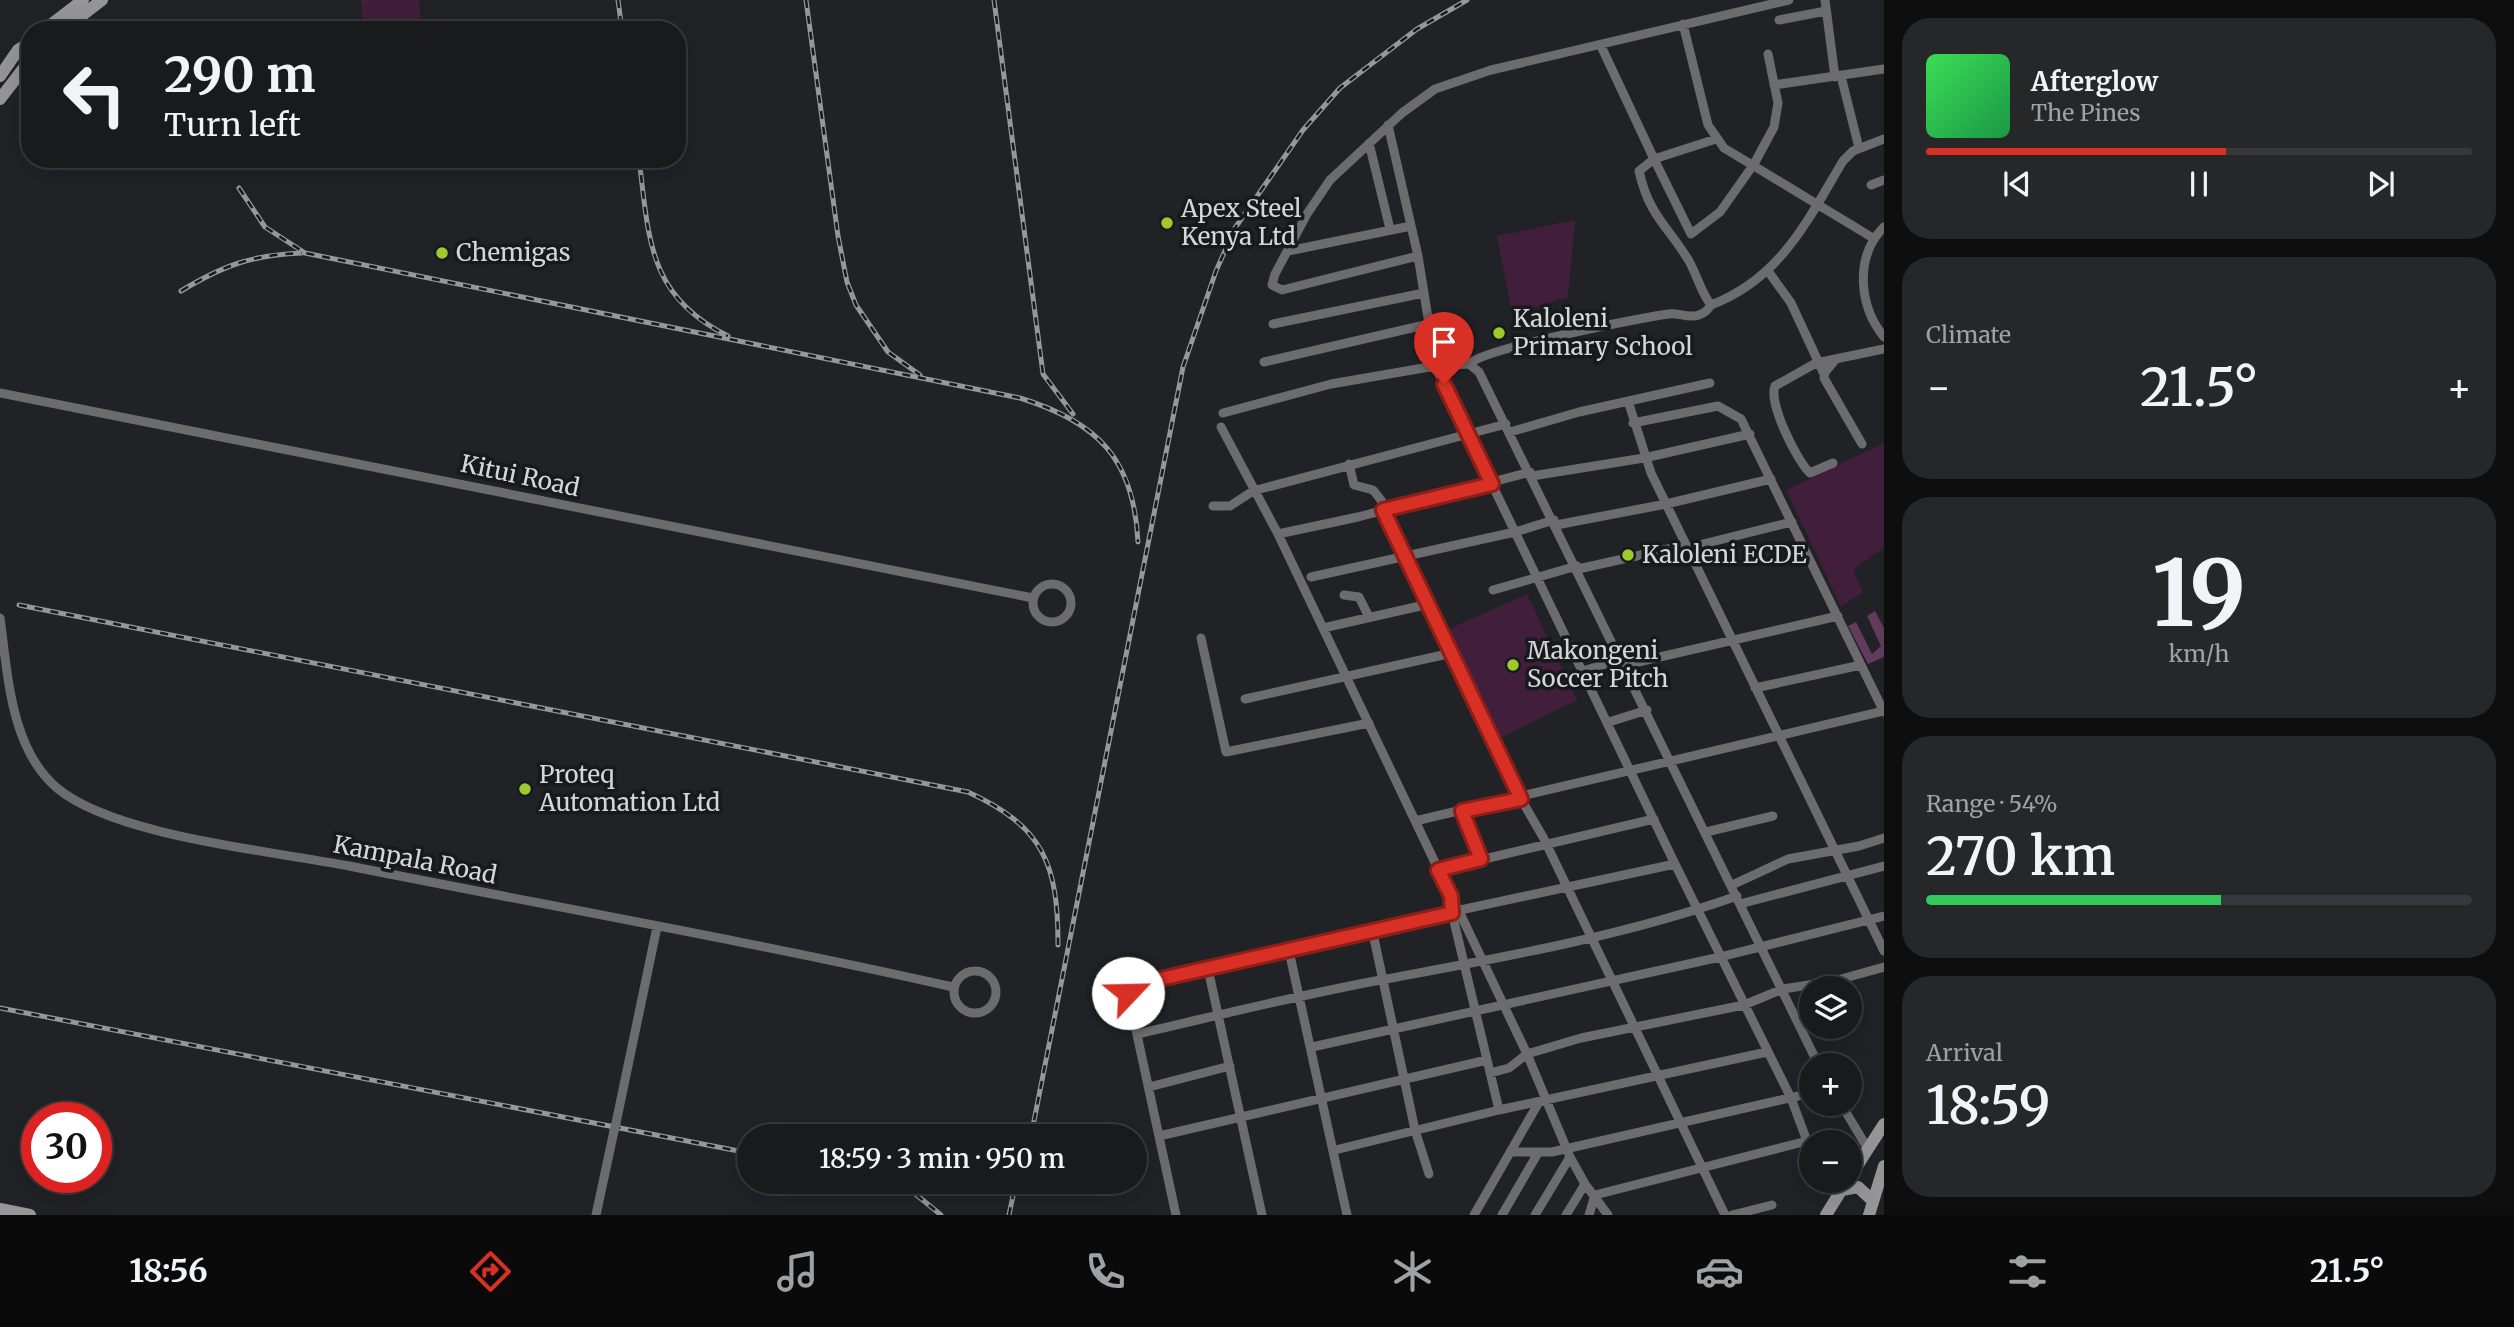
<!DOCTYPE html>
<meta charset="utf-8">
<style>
:root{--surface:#191a1c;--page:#262729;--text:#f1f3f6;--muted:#9fa1a3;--line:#37383b;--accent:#d93025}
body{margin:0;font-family:Merriweather,serif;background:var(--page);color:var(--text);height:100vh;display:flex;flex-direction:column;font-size:26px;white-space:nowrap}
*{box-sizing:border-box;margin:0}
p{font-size:23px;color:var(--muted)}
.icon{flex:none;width:38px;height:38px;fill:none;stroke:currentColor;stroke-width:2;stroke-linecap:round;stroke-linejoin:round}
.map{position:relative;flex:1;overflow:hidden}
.details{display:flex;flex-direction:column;gap:18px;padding:18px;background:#0e0e0f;width:630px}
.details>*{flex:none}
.guide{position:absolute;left:21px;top:21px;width:665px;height:147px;border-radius:28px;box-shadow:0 7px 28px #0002,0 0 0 2px var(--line);background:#191a1c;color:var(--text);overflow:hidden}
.tools{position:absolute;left:1799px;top:976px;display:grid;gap:14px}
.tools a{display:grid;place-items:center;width:63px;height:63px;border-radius:50%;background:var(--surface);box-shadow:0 7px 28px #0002,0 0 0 2px var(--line);font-size:35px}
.speed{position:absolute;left:21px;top:1102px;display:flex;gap:14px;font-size:35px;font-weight:700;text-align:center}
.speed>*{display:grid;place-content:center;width:91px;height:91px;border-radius:50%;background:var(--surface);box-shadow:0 7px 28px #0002,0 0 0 2px var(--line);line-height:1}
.speed .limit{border:10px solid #d22;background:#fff;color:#111}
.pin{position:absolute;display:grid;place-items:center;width:60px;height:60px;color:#fff;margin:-72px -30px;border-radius:50% 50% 50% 0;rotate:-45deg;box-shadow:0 0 7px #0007}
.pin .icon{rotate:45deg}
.me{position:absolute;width:77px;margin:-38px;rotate:66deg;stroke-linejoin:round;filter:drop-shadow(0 0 5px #0008)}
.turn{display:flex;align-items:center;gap:24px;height:147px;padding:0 28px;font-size:32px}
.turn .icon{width:91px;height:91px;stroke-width:2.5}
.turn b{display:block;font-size:49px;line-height:60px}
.big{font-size:52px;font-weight:600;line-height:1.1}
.details .tile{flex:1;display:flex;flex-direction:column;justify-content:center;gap:10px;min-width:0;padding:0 24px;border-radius:28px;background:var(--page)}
.details .dial{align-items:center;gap:0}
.dial b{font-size:91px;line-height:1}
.song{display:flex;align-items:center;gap:21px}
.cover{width:84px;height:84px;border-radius:10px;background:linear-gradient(135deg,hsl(130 70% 55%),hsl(140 70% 35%))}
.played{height:7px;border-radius:4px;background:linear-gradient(90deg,var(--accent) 55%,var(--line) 55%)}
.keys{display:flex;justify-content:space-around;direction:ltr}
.heat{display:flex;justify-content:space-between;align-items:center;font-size:38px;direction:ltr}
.charge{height:10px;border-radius:5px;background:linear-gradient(90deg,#34c759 54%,var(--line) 0)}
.trip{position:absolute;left:737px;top:1124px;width:410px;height:70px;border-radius:35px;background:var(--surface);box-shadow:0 7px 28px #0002,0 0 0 2px var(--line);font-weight:600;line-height:70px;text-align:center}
.menu{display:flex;height:112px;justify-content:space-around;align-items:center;background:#0a0a0b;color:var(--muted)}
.menu .icon{width:49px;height:49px}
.menu .current{color:var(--accent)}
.menu b{font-size:32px;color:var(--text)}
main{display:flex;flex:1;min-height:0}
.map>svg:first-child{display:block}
.green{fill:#411f3c}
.forest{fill:#613b5c}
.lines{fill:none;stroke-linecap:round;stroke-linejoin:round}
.street{stroke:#6c6b6d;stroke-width:9}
.secondary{stroke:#969598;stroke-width:12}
.rail-casing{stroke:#96979a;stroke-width:5}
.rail{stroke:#18191d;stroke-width:2.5;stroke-dasharray:8;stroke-linecap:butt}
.street-bridge{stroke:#6c6b6d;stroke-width:9}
.route-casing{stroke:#8d1f18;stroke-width:18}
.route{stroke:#d93025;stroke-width:12}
.poi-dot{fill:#9fca2c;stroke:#18191d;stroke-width:2.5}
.labels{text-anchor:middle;stroke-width:7;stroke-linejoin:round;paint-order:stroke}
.poi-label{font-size:24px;fill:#d5d6d8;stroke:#18191d;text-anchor:start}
.street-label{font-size:24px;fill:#d5d6d8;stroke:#18191d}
</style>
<main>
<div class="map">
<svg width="1884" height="1215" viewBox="0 0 1884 1215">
<rect width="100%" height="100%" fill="#212226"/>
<!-- green -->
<path class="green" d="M361,0H419L421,21L363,26Z
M1575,220L1568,297L1512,314L1497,236Z
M1884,443V547L1853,570L1863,592L1841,607L1786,490Z
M1527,594L1577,700L1500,738L1449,629Z"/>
<!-- forest -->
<path class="forest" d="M1875,611L1884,628V657L1868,664L1848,626L1856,622L1872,654L1881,646L1867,616Z"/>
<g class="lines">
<!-- street -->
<path class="street" d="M1825,0L1835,77
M1779,20L1826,11
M1683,24L1708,125L1724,148L1873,238
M1601,46L1654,159L1639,171C1649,216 1668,226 1689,261C1697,275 1701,293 1711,305C1781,278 1807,221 1843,161L1853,151L1884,139
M1841,76L1859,148
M1774,85L1884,69
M1388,125L1418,256L1429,324L1444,364
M1716,139L1654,159L1691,234L1720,212L1754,164L1774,127L1778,103L1768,54
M1369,143L1390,229
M1871,185L1884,180
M1884,227C1854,257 1859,306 1884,337
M1288,251L1411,226
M1418,256L1282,290L1272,285L1275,274L1307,214L1330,180L1402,113L1435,89L1491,70L1789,0
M1768,271L1791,303L1824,374
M1273,324L1424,293
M1836,359L1825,372L1824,378L1862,444
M1264,362L1429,324
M1469,364C1485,348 1637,319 1668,314C1679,312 1687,319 1699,315C1705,313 1708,310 1711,305
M1435,366L1469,364L1479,372L1819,1066
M0,393L1033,598
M1628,401L1651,473L1884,951
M1223,413L1331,384L1435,366L1675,864L1791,1098L1807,1141L1595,1195L1589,1215
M1633,423L1718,406L1741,419L1884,712
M1221,427L1278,534L1451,896L1452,913L1499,1110
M1510,432L1579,412L1710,383
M1833,463L1810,473C1797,461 1768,403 1775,386L1816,363L1884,349
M1349,464L1354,485L1373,490L1381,500L1521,799L1543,837L1725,1215
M1532,476L1644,458L1750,434
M1213,506H1230L1253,491L1506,424
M1556,525L1666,504L1771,479
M1278,534L1358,517L1530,472
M1687,548L1792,522
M1578,569L1686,545
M1311,577L1515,532L1554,520
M1033 603a19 19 0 1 1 38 0a19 19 0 1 1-38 0Z
M1493,590L1577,566
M1344,595L1359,597L1369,617
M0,618C8,674 10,748 57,788C114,836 272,851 349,866C550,906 753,942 953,987
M1323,628L1429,604
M1201,638L1226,752L1369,723
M1625,665L1838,616
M1583,671L1622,659
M1755,688L1861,665
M1245,699L1452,653
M1609,722L1647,710
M1462,811L1481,859
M1415,821L1884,711
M1706,832L1773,816
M1438,870L1654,819
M1732,885L1788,859L1859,846L1884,838
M1740,904L1884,866
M1457,907L1527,1054L1570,1157L1585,1184L1608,1215
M1372,929L1415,1130L1429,1174
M1289,951L1347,1215
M1208,969L1262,1215
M954 992a21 21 0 1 1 42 0a21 21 0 1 1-42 0Z
M1137,1034C1220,1015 1303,994 1386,979C1504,957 1624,936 1737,896
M1312,1047L1720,957L1884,916
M1490,1073L1509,1068L1527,1054L1581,1038L1744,1005L1783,989L1834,981L1884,967
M1149,1087L1230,1066
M1841,1104L1868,1149
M616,1123L657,927
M1159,1136L1487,1060
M1335,1150L1499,1110L1767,1052
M1510,1152H1552L1811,1093
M596,1215L614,1131
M1176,1215L1128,993L1132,987L1372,929L1675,864
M1474,1215L1539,1102
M1502,1215L1538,1153
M1535,1215L1570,1157
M1566,1215L1585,1184
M1732,1215L1772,1205"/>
<!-- secondary -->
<path class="secondary" d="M44,30L83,0
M63,30L102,0
M0,76L18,50L30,42
M0,99L30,60
M1850,1177L1884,1124
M1842,1190L1858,1187L1873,1201
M0,1209L30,1215
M1826,1215L1847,1181
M1869,1215L1884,1166"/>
<!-- rail casing -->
<g class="rail-casing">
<path id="rail" d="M618,0L622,30
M806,0L838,236L847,282L856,305L888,352L920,375
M994,0L1043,374L1073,414
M639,159C649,237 647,296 728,336
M239,188L265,227L305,253L1020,398C1098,422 1134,459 1138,542
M181,291C224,265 252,255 302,253
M19,605L968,792C1044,827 1058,864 1058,945
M0,1008L749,1153
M1031,1136L1183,367L1216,271L1235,228L1303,130L1340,88L1417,29L1467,0
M888,1181L908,1188L941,1215
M1009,1215L1016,1181"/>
</g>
<!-- rail -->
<use href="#rail" class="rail"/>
<!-- street-bridge -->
<path class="street-bridge" d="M614,1131L616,1123"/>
</g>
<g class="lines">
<!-- route casing -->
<g class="route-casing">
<path id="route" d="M1128,993L1132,987L1165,978L1452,913L1451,896L1438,870L1481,859L1462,811L1521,799L1383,510L1492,484L1444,384"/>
</g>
<!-- route -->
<use href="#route" class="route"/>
</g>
<!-- markers -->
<g class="poi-dot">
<circle cx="1167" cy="223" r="7"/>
<circle cx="442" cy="253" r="7"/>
<circle cx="1499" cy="333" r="7"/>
<circle cx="1628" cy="555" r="7"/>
<circle cx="1513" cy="665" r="7"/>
<circle cx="525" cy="789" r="7"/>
</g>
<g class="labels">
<!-- poi labels -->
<g class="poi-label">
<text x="1181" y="217">Apex Steel<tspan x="1181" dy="28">Kenya Ltd</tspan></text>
<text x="456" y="261">Chemigas</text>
<text x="1513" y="327">Kaloleni<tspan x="1513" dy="28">Primary School</tspan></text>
<text x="1642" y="563">Kaloleni ECDE</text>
<text x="1527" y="659">Makongeni<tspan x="1527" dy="28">Soccer Pitch</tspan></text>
<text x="539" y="783">Proteq<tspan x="539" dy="28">Automation Ltd</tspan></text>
</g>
<!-- street labels -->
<g class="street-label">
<text transform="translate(520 476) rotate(12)" y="8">Kitui Road</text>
<text transform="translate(415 860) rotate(11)" y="8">Kampala Road</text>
</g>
</g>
</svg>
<div class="tools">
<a><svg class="icon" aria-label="layers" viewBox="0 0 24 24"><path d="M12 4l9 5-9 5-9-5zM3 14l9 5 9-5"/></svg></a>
<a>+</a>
<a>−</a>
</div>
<div class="speed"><div class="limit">30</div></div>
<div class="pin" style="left:1444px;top:384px;background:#d93025"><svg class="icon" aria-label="arrive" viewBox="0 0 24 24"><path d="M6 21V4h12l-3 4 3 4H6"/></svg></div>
<svg class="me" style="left:1128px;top:993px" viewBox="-20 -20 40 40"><circle r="19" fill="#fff"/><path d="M0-13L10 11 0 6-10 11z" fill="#d93025"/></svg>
<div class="trip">18:59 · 3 min · 950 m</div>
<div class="guide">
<div class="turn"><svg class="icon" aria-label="left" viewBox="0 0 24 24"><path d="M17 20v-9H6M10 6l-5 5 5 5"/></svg><div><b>290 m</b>Turn left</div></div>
</div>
</div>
<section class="details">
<div class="tile">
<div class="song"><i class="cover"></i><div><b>Afterglow</b><p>The Pines</p></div></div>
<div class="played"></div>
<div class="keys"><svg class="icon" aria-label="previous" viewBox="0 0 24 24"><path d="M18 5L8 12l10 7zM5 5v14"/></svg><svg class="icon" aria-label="pause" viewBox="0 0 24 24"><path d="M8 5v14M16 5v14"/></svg><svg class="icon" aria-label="next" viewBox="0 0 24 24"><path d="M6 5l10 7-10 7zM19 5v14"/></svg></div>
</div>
<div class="tile"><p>Climate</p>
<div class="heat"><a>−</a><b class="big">21.5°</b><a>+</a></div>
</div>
<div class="tile dial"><b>19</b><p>km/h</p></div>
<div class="tile"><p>Range · 54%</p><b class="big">270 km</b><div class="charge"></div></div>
<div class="tile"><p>Arrival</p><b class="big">18:59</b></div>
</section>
</main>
<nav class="menu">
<b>18:56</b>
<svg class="icon current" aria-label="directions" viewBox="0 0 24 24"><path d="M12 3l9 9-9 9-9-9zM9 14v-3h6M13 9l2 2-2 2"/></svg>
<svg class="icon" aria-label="music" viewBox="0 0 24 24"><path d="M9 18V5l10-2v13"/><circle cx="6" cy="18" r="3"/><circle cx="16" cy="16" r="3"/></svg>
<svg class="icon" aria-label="phone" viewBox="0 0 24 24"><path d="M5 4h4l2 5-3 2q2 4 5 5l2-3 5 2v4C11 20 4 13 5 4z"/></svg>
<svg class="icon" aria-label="climate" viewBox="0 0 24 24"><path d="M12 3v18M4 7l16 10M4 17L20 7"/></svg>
<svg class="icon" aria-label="car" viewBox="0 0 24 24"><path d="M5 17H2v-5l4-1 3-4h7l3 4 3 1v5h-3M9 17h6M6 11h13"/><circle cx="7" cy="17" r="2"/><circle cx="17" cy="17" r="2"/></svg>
<svg class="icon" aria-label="filters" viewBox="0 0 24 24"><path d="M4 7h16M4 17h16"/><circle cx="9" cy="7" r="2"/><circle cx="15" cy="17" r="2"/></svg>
<b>21.5°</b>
</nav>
